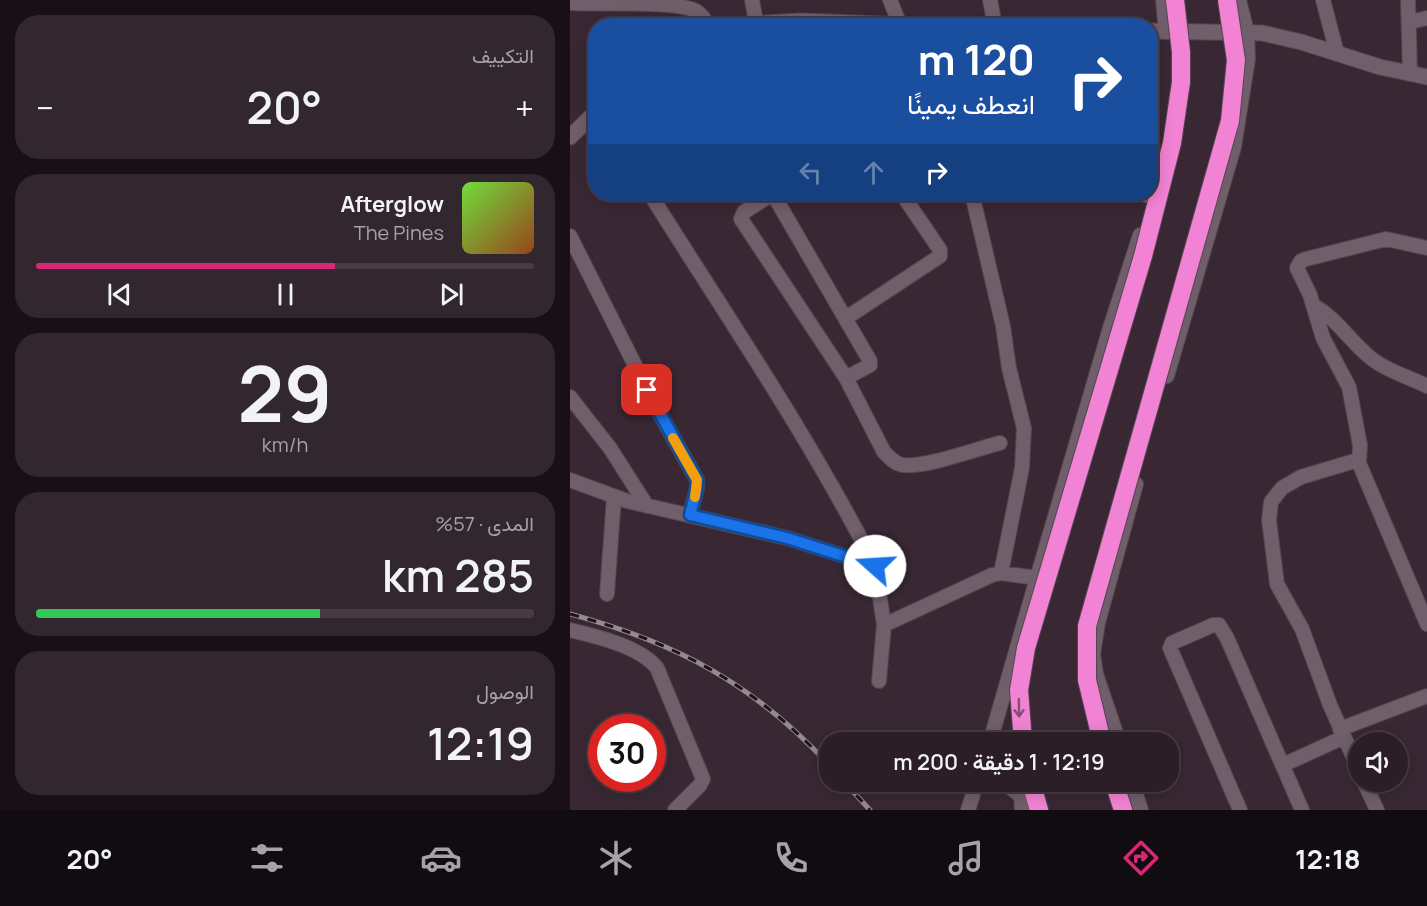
<!DOCTYPE html>
<html lang="ar">
<meta charset="utf-8">
<style>
:root{--surface:#2b1e27;--page:#33272f;--text:#f1f3f6;--muted:#a6a2a7;--line:#473c44;--accent:#db2777}
body{margin:0;font-family:Manrope,Vazirmatn,sans-serif;background:var(--page);color:var(--text);direction:rtl;height:100vh;display:flex;flex-direction:column;font-size:22px;white-space:nowrap}
*{box-sizing:border-box;margin:0}
p{font-size:20px;color:var(--muted)}
.icon{flex:none;width:33px;height:33px;fill:none;stroke:currentColor;stroke-width:2;stroke-linecap:round;stroke-linejoin:round}
.map{position:relative;flex:1;overflow:hidden;direction:ltr}
.sheet{display:flex;flex-direction:column;gap:15px;padding:15px;background:#181015;width:570px}
.sheet>*{flex:none}
.banner{position:absolute;left:18px;top:18px;width:570px;height:183px;border-radius:24px;box-shadow:0 3px 15px #0003,0 0 0 2px var(--line);direction:rtl;background:#1a4fa0;color:#fff;overflow:hidden}
.fabs{position:absolute;left:778px;top:732px;display:grid;gap:12px}
.fabs a{display:grid;place-items:center;width:60px;height:60px;border-radius:50%;background:var(--surface);box-shadow:0 3px 15px #0003,0 0 0 2px var(--line);font-size:30px}
.speed{position:absolute;left:18px;top:714px;display:flex;gap:12px;font-size:30px;font-weight:700;text-align:center}
.speed>*{display:grid;place-content:center;width:78px;height:78px;border-radius:50%;background:var(--surface);box-shadow:0 3px 15px #0003,0 0 0 2px var(--line);line-height:1}
.speed .limit{border:9px solid #d22;background:#fff;color:#111}
.pin{position:absolute;display:grid;place-items:center;width:51px;height:51px;color:#fff;margin:-26px;border-radius:12px;box-shadow:0 3px 9px #0006}
.me{position:absolute;width:66px;margin:-33px;rotate:289deg;stroke-linejoin:round;filter:drop-shadow(0 0 4px #0008)}
.turn{display:flex;align-items:center;gap:21px;height:126px;padding:0 24px;font-size:27px}
.turn .icon{width:78px;height:78px;stroke-width:2.5}
.turn b{display:block;font-size:42px;line-height:51px}
.lanes{display:flex;align-items:center;height:57px;padding:0 24px;background:#0003;justify-content:center;gap:30px;direction:ltr}
.lanes .off{opacity:.35}
.big{font-size:45px;font-weight:600;line-height:1.1}
.sheet .tile{flex:1;display:flex;flex-direction:column;justify-content:center;gap:9px;min-width:0;padding:0 21px;border-radius:24px;background:var(--page)}
.sheet .dial{align-items:center;gap:0}
.dial b{font-size:78px;line-height:1}
.song{display:flex;align-items:center;gap:18px}
.cover{width:72px;height:72px;border-radius:9px;background:linear-gradient(135deg,hsl(100 70% 55%),hsl(20 70% 35%))}
.played{height:6px;border-radius:3px;background:linear-gradient(90deg,var(--accent) 60%,var(--line) 60%)}
.keys{display:flex;justify-content:space-around;direction:ltr}
.heat{display:flex;justify-content:space-between;align-items:center;font-size:33px;direction:ltr}
.charge{height:9px;border-radius:4px;background:linear-gradient(90deg,#34c759 57%,var(--line) 0)}
.trip{position:absolute;left:249px;top:732px;width:360px;height:60px;border-radius:24px;background:var(--surface);box-shadow:0 3px 15px #0003,0 0 0 2px var(--line);font-weight:600;line-height:60px;text-align:center;direction:rtl}
.menu{display:flex;height:96px;justify-content:space-around;align-items:center;background:#110c10;color:var(--muted)}
.menu .icon{width:42px;height:42px}
.menu .active{color:var(--accent)}
.menu b{font-size:27px;color:var(--text)}
main{display:flex;flex:1;min-height:0}
.map>svg:first-child{display:block}
.lines{fill:none;stroke-linecap:round;stroke-linejoin:round}
.street-casing{stroke:#544650;stroke-width:16}
.secondary-casing{stroke:#544650;stroke-width:17}
.highway-casing{stroke:#544650;stroke-width:20}
.street{stroke:#715e6b;stroke-width:14}
.secondary{stroke:#715e6b;stroke-width:15}
.highway{stroke:#f182d4;stroke-width:18}
.rail-casing{stroke:#958891;stroke-width:5}
.rail{stroke:#1b1419;stroke-width:3;stroke-dasharray:9;stroke-linecap:butt}
.highway-bridge-casing{stroke:#544650;stroke-width:20;stroke-linecap:butt}
.highway-bridge{stroke:#f182d4;stroke-width:18}
.oneway{stroke:#864b76}
.route-casing{stroke:#114b97;stroke-width:15}
.route{stroke:#1a73e8;stroke-width:10}
.slow{stroke:#f59e0b;stroke-width:10}
</style>
<main>
<div class="map">
<svg width="857" height="810" viewBox="0 0 857 810">
<rect width="100%" height="100%" fill="#392834"/>
<g class="lines">
<!-- street casing -->
<g class="street-casing">
<path id="street" d="M182,0L186,22
M320,0L330,25
M420,0L425,26
M593,0L596,32
M753,0L767,53
M838,0L840,74
M0,3C28,5 105,0 126,11C132,15 135,19 138,26
M840,22L857,18
M80,194C157,317 239,436 305,566
M202,194L174,212L171,219L276,378L314,452C320,458 325,464 333,465C355,468 406,449 430,443
M203,194L300,361V365L276,378
M402,194L433,326L439,368L454,428L452,468L431,573
M572,194L580,196
M0,236L87,409L127,480V488L120,515
M857,248L816,239L736,259L731,261L727,268L740,295L753,338L779,387L790,445L789,463L857,624
M743,305C768,319 780,342 802,359C819,372 839,377 857,386
M276,318L370,256V250L332,194
M597,376L664,147L678,59L677,32L669,0
M0,397L40,448L77,506
M788,460L731,477L712,488L701,502L699,520L707,584L732,629L760,705L789,770
M0,480L57,501L217,538L305,566L314,625L309,681
M467,578L540,328L570,235
M37,594L44,497
M314,625L422,575L431,573L467,578L420,742
M0,630C26,636 71,647 87,668L133,779L130,785L105,810
M770,729L857,696
M549,742L526,674L523,654L528,623L566,484
M713,765L774,737
M433,782L451,796L452,810
M562,782L571,810
M794,782L807,810
M398,810L407,782
M670,810L600,648L602,643L643,625H649L657,638L732,810"/>
</g>
<!-- secondary casing -->
<g class="secondary-casing">
<path id="secondary" d="M145,26L230,21L368,26
M580,31L692,33L731,42L810,67L857,77
M0,137L26,112"/>
</g>
<!-- highway casing -->
<g class="highway-casing">
<path id="highway" d="M461,782L469,810
M544,782L553,810"/>
</g>
<!-- street -->
<use href="#street" class="street"/>
<!-- secondary -->
<use href="#secondary" class="secondary"/>
<!-- highway -->
<use href="#highway" class="highway"/>
<!-- rail casing -->
<g class="rail-casing">
<path id="rail" d="M0,614C107,643 184,684 260,766
M274,782L300,810"/>
</g>
<!-- rail -->
<use href="#rail" class="rail"/>
<!-- highway-bridge casing -->
<g class="highway-bridge-casing">
<path id="highway-bridge" d="M453,742L449,690L456,648L573,256L602,143L611,82V52L605,0
M532,742L517,680V626L660,121L666,60L657,0"/>
</g>
<!-- highway-bridge -->
<use href="#highway-bridge" class="highway-bridge"/>
</g>
<!-- one-way arrows -->
<defs><path id="oneway-shaft" d="M-6 0H5M1.5-3L5.5 0L1.5 3" fill="none" stroke-width="1.6" stroke-linecap="round" stroke-linejoin="round" transform="scale(1.5)"/></defs>
<use class="oneway" href="#oneway-shaft" transform="translate(449 708) rotate(89)"/>
<g class="lines">
<!-- route casing -->
<g class="route-casing">
<path id="route" d="M77,390L127,480V488L120,515L217,538L305,566"/>
</g>
<!-- route -->
<use href="#route" class="route"/>
<!-- slow -->
<path class="slow" d="M103,438L127,480L125,497"/>
</g>
</svg>
<div class="fabs">
<a><svg class="icon" aria-label="sound" viewBox="0 0 24 24"><path d="M4 9h4l5-4v14l-5-4H4zM17 9q2 3 0 6"/></svg></a>
</div>
<div class="speed"><div class="limit">30</div></div>
<div class="pin" style="left:77px;top:390px;background:#d93025"><svg class="icon" aria-label="arrive" viewBox="0 0 24 24"><path d="M6 21V4h12l-3 4 3 4H6"/></svg></div>
<svg class="me" style="left:305px;top:566px" viewBox="-20 -20 40 40"><circle r="19" fill="#fff"/><path d="M0-13L10 11 0 6-10 11z" fill="#1a73e8"/></svg>
<div class="trip">12:19 · 1 دقيقة · 200 m</div>
<div class="banner">
<div class="turn"><svg class="icon" aria-label="right" viewBox="0 0 24 24"><path d="M7 20v-9h11M14 6l5 5-5 5"/></svg><div><b>120 m</b>انعطف يمينًا</div></div>
<div class="lanes"><svg class="icon off" aria-label="left" viewBox="0 0 24 24"><path d="M17 20v-9H6M10 6l-5 5 5 5"/></svg><svg class="icon off" aria-label="ahead" viewBox="0 0 24 24"><path d="M12 20V5M6 11l6-6 6 6"/></svg><svg class="icon" aria-label="right" viewBox="0 0 24 24"><path d="M7 20v-9h11M14 6l5 5-5 5"/></svg></div>
</div>
</div>
<section class="sheet">
<div class="tile"><p>التكييف</p>
<div class="heat"><a>−</a><b class="big">20°</b><a>+</a></div>
</div>
<div class="tile">
<div class="song"><i class="cover"></i><div><b>Afterglow</b><p>The Pines</p></div></div>
<div class="played"></div>
<div class="keys"><svg class="icon" aria-label="previous" viewBox="0 0 24 24"><path d="M18 5L8 12l10 7zM5 5v14"/></svg><svg class="icon" aria-label="pause" viewBox="0 0 24 24"><path d="M8 5v14M16 5v14"/></svg><svg class="icon" aria-label="next" viewBox="0 0 24 24"><path d="M6 5l10 7-10 7zM19 5v14"/></svg></div>
</div>
<div class="tile dial"><b>29</b><p>km/h</p></div>
<div class="tile"><p>المدى · 57%</p><b class="big">285 km</b><div class="charge"></div></div>
<div class="tile"><p>الوصول</p><b class="big">12:19</b></div>
</section>
</main>
<nav class="menu">
<b>12:18</b>
<svg class="icon active" aria-label="directions" viewBox="0 0 24 24"><path d="M12 3l9 9-9 9-9-9zM9 14v-3h6M13 9l2 2-2 2"/></svg>
<svg class="icon" aria-label="music" viewBox="0 0 24 24"><path d="M9 18V5l10-2v13"/><circle cx="6" cy="18" r="3"/><circle cx="16" cy="16" r="3"/></svg>
<svg class="icon" aria-label="phone" viewBox="0 0 24 24"><path d="M5 4h4l2 5-3 2q2 4 5 5l2-3 5 2v4C11 20 4 13 5 4z"/></svg>
<svg class="icon" aria-label="climate" viewBox="0 0 24 24"><path d="M12 3v18M4 7l16 10M4 17L20 7"/></svg>
<svg class="icon" aria-label="car" viewBox="0 0 24 24"><path d="M5 17H2v-5l4-1 3-4h7l3 4 3 1v5h-3M9 17h6M6 11h13"/><circle cx="7" cy="17" r="2"/><circle cx="17" cy="17" r="2"/></svg>
<svg class="icon" aria-label="filters" viewBox="0 0 24 24"><path d="M4 7h16M4 17h16"/><circle cx="9" cy="7" r="2"/><circle cx="15" cy="17" r="2"/></svg>
<b>20°</b>
</nav>
